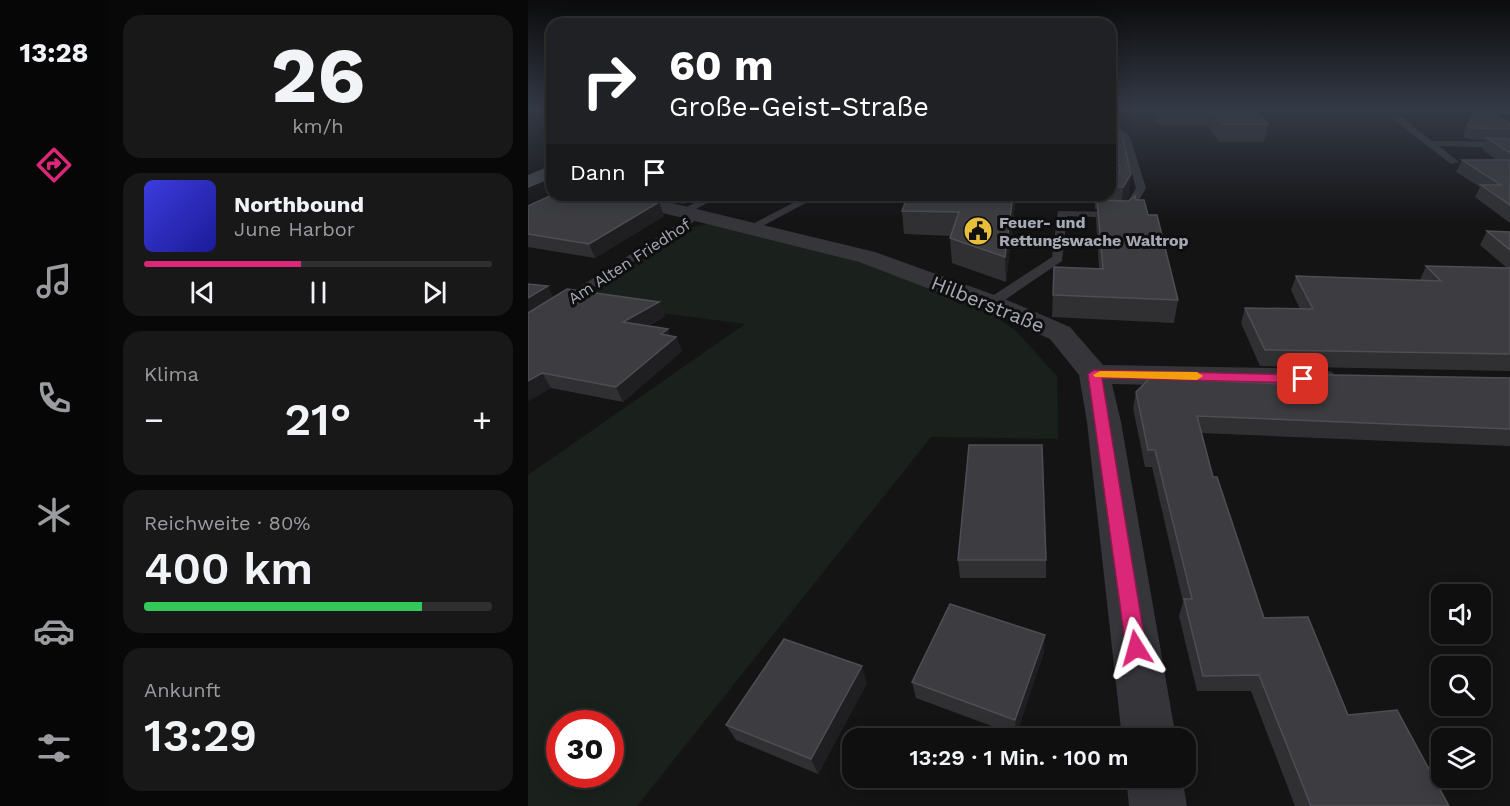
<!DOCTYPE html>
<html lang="de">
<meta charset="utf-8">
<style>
:root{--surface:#0f0f10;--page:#181819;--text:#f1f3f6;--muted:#9b9c9f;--line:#2f2f30;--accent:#db2777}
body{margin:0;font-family:"Work Sans",sans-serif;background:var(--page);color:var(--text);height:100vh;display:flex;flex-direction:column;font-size:22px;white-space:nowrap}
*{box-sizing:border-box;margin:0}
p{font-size:20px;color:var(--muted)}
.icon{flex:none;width:33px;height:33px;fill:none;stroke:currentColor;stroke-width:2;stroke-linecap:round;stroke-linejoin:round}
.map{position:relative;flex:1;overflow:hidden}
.side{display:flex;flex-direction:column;gap:15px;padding:15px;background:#080809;width:420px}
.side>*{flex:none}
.banner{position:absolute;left:18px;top:18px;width:570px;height:183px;border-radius:18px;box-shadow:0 3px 15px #0003,0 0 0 2px var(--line);background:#202124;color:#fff;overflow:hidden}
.buttons{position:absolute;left:903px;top:584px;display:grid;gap:12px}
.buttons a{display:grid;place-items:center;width:60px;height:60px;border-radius:12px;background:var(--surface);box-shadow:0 3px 15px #0003,0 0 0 2px var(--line);font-size:30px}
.speed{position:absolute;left:18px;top:710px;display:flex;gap:12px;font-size:30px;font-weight:700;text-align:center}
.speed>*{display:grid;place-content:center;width:78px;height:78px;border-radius:50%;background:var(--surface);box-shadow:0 3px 15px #0003,0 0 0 2px var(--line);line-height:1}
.speed .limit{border:9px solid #d22;background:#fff;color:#111}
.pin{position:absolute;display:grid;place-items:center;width:51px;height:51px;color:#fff;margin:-26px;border-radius:12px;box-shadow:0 3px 9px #0006}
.me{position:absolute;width:66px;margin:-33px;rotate:352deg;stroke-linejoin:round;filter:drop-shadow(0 0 4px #0008)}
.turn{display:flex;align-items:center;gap:21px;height:126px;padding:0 24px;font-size:27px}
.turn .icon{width:78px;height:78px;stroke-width:2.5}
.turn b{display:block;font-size:42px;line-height:51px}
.then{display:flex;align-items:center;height:57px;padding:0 24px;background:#0003;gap:12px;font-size:22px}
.big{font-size:45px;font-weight:600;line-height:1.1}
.side .card{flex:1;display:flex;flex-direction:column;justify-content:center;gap:9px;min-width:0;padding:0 21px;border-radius:18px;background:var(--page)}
.side .dial{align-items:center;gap:0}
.dial b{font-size:78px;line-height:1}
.song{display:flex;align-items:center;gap:18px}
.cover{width:72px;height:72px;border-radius:9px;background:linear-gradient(135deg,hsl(240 70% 55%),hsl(240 70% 35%))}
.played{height:6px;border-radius:3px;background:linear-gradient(90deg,var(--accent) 45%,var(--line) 45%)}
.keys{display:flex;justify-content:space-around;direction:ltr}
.heat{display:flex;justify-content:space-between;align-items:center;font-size:33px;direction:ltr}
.charge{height:9px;border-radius:4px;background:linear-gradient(90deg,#34c759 80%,var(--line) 0)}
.trip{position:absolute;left:314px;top:728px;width:354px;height:60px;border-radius:18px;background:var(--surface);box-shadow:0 3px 15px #0003,0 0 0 2px var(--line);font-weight:600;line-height:60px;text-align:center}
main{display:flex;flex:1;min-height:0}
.menu{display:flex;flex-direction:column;width:108px;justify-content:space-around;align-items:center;background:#060606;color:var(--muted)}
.menu .icon{width:42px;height:42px}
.menu .on{color:var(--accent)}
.menu b{font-size:27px;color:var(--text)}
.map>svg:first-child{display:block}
.green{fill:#1a201c;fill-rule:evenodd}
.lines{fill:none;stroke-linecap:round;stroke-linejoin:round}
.lane{fill:#35353a;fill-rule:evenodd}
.street{fill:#35353a;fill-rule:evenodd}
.secondary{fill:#43444a;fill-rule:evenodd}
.wall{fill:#303033}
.shaded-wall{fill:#1f1f21}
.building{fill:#3d3d41;stroke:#4d4e53;stroke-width:1.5}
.route{fill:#db2777;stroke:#8e194d;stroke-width:1.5}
.slow{fill:#f59e0b}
.labels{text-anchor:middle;stroke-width:6;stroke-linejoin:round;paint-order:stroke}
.far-poi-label{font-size:16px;font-weight:bold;fill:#a6a9b5;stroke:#0f0f10;text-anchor:start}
.far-street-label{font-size:16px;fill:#a6a9b5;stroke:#0f0f10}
.street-label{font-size:20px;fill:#a6a9b5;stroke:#0f0f10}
</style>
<main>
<nav class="menu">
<b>13:28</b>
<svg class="icon on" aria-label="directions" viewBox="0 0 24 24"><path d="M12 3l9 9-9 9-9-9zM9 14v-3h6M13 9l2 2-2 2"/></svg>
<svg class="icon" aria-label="music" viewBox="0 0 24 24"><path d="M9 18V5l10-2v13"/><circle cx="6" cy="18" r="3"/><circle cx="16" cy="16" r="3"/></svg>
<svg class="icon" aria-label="phone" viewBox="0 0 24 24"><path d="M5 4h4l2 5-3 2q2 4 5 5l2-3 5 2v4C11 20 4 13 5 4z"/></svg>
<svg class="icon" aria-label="climate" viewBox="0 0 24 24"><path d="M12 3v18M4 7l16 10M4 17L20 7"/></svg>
<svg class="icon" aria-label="car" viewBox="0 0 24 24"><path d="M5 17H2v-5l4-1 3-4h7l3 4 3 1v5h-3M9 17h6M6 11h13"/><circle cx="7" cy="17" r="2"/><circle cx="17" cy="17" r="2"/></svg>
<svg class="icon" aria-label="filters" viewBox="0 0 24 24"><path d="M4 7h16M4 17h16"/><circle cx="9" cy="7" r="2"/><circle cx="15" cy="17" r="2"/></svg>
</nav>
<section class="side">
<div class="card dial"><b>26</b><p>km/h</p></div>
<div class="card">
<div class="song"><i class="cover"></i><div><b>Northbound</b><p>June Harbor</p></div></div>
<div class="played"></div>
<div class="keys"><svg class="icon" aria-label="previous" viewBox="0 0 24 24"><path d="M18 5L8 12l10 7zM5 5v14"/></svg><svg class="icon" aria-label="pause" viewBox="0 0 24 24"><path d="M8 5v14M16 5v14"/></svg><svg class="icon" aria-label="next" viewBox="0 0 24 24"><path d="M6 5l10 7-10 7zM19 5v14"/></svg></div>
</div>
<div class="card"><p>Klima</p>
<div class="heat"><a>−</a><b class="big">21°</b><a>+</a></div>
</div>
<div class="card"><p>Reichweite · 80%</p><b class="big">400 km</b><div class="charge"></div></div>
<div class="card"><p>Ankunft</p><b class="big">13:29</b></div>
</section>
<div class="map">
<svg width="982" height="806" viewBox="0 0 982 806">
<rect width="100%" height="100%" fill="#141415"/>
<!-- green -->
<path class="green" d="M183,223L338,263L462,312L488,331L529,376L530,439L403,437L109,806H0V475L217,324L50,302L160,228ZM32,723H82V774H32Z"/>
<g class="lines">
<!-- lane -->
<path class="lane" d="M947,109L982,111V115L944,113Z
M865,115H871L904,141L982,142V148L911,146L931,162L923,164L865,119Z
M582,118L602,137L618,188L601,217L597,218L539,216L534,261L468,306H458V300L524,257L530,211L594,212L608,188L594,138L582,125Z
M182,195H195L160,213L151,211Z
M280,195H293L227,230L217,228Z
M167,213L176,215L0,330V320Z"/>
<!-- street -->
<path class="street" d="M76,195H111L347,252L472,297L542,327L575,365L793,369L804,372L809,379L804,386L793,389L584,384L593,422L648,738H594L559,422L551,375L522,339L454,309L331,262L79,199Z
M598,777H654L659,806H601Z"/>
<!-- secondary -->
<path class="secondary" d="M24,165V178L0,188V175Z"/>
</g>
<!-- wall -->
<path class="wall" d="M622,109H726L740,124L736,142H691L680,125H630Z
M982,123V223L947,197L952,187L928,172L934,160H968L954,149L958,140L939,139L935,136L939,125Z
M582,133L594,134L601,196L598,201L608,200L620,215L650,300L646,323L524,317L526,267L571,268L568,219L569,209H567L566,195H582Z
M117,195H170L156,204Z
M210,195H261L247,203Z
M380,195H488L478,282L424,263L422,238L423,236L376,234L374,211Z
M131,202L136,216L67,258L0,247V206Z
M959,231L982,232V371L732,366L713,323L717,308L772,309L763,290L768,276L892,280L898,266L979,268L952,245Z
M0,284L25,297L131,302L137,316L120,326L142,336L148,337L154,351L95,402L23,388L0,401Z
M748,374L982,378V446L673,433L685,477L736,618L820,715L921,806H767L723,691H669L651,616L655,602L624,467H617L605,408L608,392L745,384Z
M430,560H518V578H432Z
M516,652L488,735L388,698L384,682Z
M339,683L290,774L208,740L198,725Z"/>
<!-- shaded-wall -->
<path class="shaded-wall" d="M603,174L601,196L593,210L595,187Z
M155,195H170L156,204L154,196Z
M245,195H261L247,203Z
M485,195H488L478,282L477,257Z
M131,202L136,216L67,258L61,244Z
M20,286L27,300L0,317V298Z
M131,302L137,316L101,336L95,322Z
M140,329L144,340L148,337L154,351L95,402L88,387L133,334Z
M14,373L23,388L0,401V381Z
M517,635L516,652L488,735L487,720Z
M334,666L339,683L290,774L283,759Z"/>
<!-- building -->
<path class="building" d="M683,109H726L740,124H694Z
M950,109H958L982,123V129L944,128L939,125Z
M582,133L594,134L603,174L595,187H582V176L585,177L591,173L592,166L583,161L582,171Z
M959,138L982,139V153Z
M934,160H982V205L953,185H973Z
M24,195H101L131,202L61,244L0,234V206Z
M380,195H485L477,257L422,238L431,212L374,211Z
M607,196L608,200H616L620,215H629L650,300L525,295L526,267L575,269L569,200L600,201Z
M959,231L982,232V250Z
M898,266L982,268V354L737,350L717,308L785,309L768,276L913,281Z
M0,284L20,286L0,298Z
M39,289L131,302L95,322L140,329L133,334L148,337L88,387L14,373L0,381V313Z
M748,374L982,378V429L669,416L685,477H689L736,618L780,617L820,715L869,710L921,806H783L731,675L675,676L656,599H664L627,450H620L608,392L622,378L753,384Z
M441,445H514L518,560H430Z
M422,604L517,635L487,720L384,682Z
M256,639L334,666L283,759L198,725Z"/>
<!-- sky -->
<linearGradient id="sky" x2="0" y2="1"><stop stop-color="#0b0b0c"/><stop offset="0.49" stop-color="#343a46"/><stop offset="1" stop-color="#343a46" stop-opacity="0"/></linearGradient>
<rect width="982" height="222" fill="url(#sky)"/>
<!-- route -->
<path class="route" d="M566,370L775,375L782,379L775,383L574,378L618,648L615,654L608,657L601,654L598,648L560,374Z"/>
<!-- slow -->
<path class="slow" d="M572,371L669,372L675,376L669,380L567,377L565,375Z"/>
<!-- icons -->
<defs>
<g id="civic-disc" transform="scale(1.5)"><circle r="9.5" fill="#e7bf3a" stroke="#0f0f10"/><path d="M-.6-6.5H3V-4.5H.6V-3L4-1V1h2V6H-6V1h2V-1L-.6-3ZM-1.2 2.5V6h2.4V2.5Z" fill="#111"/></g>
</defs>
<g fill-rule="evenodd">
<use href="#civic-disc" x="450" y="231"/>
</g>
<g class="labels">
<!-- far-poi labels -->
<g class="far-poi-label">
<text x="471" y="228">Feuer- und<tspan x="471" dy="18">Rettungswache Waltrop</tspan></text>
</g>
<!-- far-street labels -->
<g class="far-street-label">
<text transform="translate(101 261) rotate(-33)" y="6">Am Alten Friedhof</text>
</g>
<!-- street labels -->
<g class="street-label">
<text transform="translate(460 304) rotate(22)" y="7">Hilberstraße</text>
</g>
</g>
</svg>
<div class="buttons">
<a><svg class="icon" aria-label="sound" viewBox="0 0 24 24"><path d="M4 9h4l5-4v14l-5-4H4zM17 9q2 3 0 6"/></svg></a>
<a><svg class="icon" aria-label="search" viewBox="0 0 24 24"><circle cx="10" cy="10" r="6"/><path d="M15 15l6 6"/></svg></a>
<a><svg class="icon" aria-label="layers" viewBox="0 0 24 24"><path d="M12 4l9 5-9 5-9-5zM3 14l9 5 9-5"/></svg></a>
</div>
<div class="speed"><div class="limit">30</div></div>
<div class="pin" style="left:775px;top:379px;background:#d93025"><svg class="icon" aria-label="arrive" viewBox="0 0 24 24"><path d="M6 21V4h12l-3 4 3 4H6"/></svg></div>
<svg class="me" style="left:608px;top:648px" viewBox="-20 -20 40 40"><path d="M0-17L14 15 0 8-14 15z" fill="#db2777" stroke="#fff" stroke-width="4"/></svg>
<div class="trip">13:29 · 1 Min. · 100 m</div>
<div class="banner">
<div class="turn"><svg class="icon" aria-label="right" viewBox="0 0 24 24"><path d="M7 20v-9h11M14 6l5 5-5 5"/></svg><div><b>60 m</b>Große-Geist-Straße</div></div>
<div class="then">Dann<svg class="icon" aria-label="arrive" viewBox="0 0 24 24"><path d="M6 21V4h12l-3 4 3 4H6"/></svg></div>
</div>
</div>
</main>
